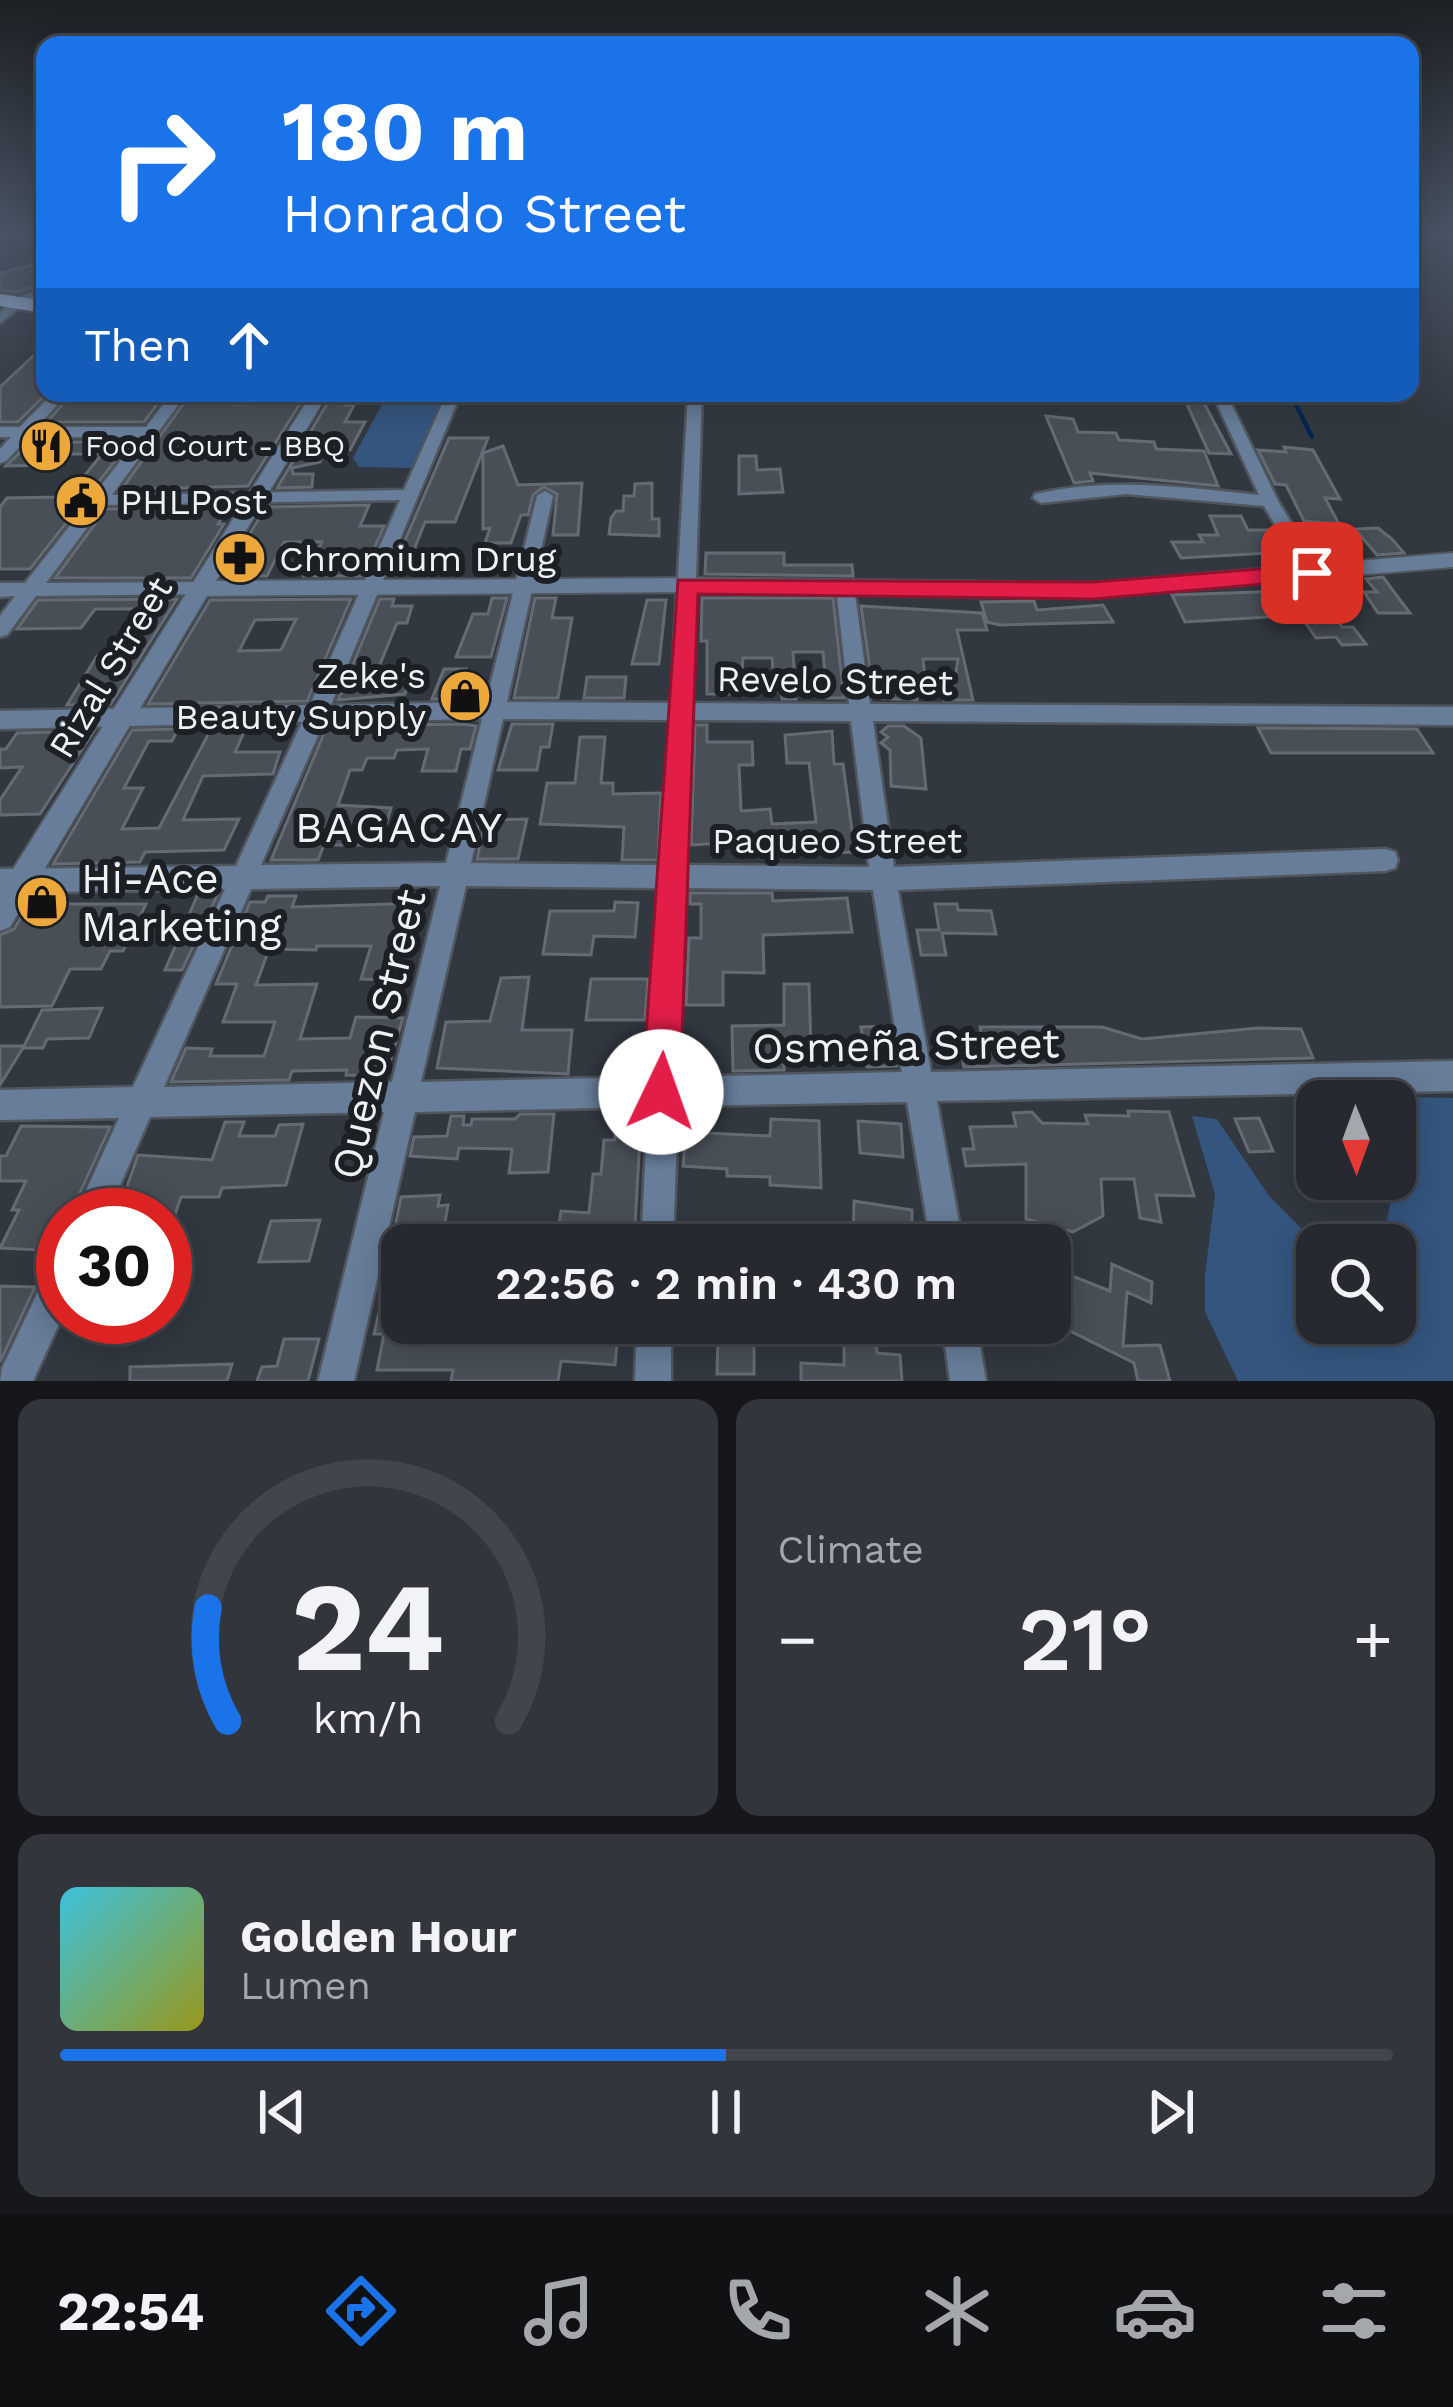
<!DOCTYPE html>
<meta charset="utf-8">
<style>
:root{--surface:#262a30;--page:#32363c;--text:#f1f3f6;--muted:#a4a7ab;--line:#42464c;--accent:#1a73e8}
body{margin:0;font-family:"Work Sans",sans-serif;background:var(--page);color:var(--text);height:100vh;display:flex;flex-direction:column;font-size:45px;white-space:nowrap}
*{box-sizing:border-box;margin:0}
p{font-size:39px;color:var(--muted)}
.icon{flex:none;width:66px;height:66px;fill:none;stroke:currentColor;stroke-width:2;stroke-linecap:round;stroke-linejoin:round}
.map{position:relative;height:1381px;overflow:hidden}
.sheet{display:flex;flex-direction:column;gap:18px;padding:18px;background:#15171a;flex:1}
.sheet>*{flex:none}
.top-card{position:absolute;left:36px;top:36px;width:1383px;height:366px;border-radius:24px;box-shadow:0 6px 30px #0003,0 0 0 3px var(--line);background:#1a73e8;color:#fff;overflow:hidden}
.needle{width:78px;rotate:179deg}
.fabs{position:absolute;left:1296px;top:1080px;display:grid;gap:24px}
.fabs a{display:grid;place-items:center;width:120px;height:120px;border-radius:24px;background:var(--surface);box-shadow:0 6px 30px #0003,0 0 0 3px var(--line);font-size:60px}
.speed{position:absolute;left:36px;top:1188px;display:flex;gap:24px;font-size:60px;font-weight:700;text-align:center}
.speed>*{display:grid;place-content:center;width:156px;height:156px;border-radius:50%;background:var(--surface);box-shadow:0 6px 30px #0003,0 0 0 3px var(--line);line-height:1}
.speed .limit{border:18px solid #d22;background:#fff;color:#111}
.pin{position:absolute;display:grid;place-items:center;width:102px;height:102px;color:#fff;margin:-51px;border-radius:24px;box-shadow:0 6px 18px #0006}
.me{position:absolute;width:132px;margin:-66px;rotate:3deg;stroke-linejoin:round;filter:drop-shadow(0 0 9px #0008)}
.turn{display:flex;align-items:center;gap:42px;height:252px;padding:0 48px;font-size:54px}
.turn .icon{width:156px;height:156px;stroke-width:2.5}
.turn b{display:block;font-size:84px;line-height:102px}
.then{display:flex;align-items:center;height:114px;padding:0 48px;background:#0003;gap:24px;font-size:45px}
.big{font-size:90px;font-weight:600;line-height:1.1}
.sheet .card{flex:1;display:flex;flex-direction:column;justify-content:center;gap:18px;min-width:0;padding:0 42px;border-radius:24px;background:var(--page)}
.sheet .dial{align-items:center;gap:0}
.dial svg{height:312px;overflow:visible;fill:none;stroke:var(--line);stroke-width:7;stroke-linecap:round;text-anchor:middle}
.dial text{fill:var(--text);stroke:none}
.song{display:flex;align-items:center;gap:36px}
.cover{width:144px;height:144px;border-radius:18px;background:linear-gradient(135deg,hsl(190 70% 55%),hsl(60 70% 35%))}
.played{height:12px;border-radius:6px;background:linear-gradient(90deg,var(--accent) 50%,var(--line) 50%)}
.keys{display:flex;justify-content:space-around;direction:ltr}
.heat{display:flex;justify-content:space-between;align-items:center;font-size:66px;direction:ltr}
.sheet .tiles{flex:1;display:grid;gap:18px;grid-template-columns:1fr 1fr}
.card:last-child{grid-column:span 2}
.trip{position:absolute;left:381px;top:1224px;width:690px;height:120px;border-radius:24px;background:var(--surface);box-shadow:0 6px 30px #0003,0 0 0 3px var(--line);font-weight:600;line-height:120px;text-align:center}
.tab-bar{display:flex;height:192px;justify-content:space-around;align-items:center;background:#0f1113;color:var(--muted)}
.tab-bar .icon{width:84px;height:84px}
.tab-bar .selected{color:var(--accent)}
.tab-bar b{font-size:54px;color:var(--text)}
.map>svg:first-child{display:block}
.green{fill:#34557e;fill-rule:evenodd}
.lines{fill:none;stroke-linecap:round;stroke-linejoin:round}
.stream{stroke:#002651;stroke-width:4.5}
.building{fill:#494f57;stroke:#656b74;stroke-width:3;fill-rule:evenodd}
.minor-casing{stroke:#50565d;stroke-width:5}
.tertiary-casing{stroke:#50565d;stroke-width:4}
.trunk-casing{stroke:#50565d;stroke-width:5}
.minor{fill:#677d99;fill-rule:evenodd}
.tertiary{fill:#677d99;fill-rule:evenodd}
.trunk{fill:#accef8;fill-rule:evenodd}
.route{fill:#e11d48;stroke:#92132f;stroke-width:3}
.labels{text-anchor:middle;stroke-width:12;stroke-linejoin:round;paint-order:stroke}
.far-poi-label{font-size:30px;fill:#eef2f7;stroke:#1c1f23;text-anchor:start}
.poi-label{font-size:36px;fill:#eef2f7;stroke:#1c1f23;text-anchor:start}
.street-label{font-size:36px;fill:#eef2f7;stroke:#1c1f23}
.quarter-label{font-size:42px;letter-spacing:3px;fill:#eef2f7;stroke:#1c1f23}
.near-poi-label{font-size:42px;fill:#eef2f7;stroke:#1c1f23;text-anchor:start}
.near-street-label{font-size:42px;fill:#eef2f7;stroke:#1c1f23}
</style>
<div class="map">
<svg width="1453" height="1381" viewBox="0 0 1453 1381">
<rect width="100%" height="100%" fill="#323840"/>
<!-- green -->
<path class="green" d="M388,393H449L414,468L359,467L353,458Z
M1361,1096L1453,1098V1381H1238L1205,1312V1275L1215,1194L1192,1116L1217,1119L1269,1196L1310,1237L1348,1236L1387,1220L1395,1179V1101H1363ZM1317,1245H1395V1323H1317Z"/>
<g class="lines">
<!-- stream -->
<path class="stream" d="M1290,393L1312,437"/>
</g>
<!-- building -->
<path class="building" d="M45,262V283L18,292L0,290V273Z
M45,345L47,393L18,422H0V387Z
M72,393H166L144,422H47Z
M191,393H223L220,398H240L235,404L276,403L284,393H307L248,486L121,490Z
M331,397H349L345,405H354L345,422H365L350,450H326L320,462L292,468L293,474H313L312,487L277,488Z
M1185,400L1203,401L1231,454L1209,453Z
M1046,416L1073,419L1078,432L1116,433L1119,440L1154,442L1156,449L1204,451L1218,486L1090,473L1093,481L1074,483Z
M449,438H488L455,522H425L404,575H390Z
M31,442H130L30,569H0V507L7,498L56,497L65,486H76L102,454H62L52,465L6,466Z
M503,446L518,485L582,483L578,535H553L557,494L543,487L533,495L528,515H521L511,543H485L490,528L483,529V453Z
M1284,447L1313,450L1340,499L1325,498L1339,524L1304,521L1286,485L1275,484L1258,450L1286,452Z
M739,456H756L757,470L780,469L783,492L739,494Z
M652,483V519H659V536L609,534L611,518L616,511H623L624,496H634L635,484Z
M369,505L360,526H384L362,576H304L322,542H284L267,576H224L266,507Z
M228,507L218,524H224L191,578H55L106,509Z
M1210,516H1241L1248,530H1273L1292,562L1281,563L1269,553L1181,558L1172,542H1203L1199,535H1218Z
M1378,528L1392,539L1404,553L1377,555L1355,529Z
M706,553H784V565H852L853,576L705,574Z
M1383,577L1397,596L1410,613H1378L1364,592H1377L1366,579Z
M1311,583L1342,627H1353L1366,644L1342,645L1336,637L1316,638L1300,615L1185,622L1172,595L1290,591L1286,585Z
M492,598H507L491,657H456L473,614H488Z
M535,598H556L552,618H572L558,698H514Z
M702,598H833L844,698H827L823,652H793L796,699H782L781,692H775L772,658H743L741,685L734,686L730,694H707V641H701Z
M177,599L111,704L67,705L97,656H115L121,647H131L152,609H95L81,628L17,629L38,600Z
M351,599L307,701L148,704L210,600ZM296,619L281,650L239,651L255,620Z
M380,599H394L392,606H412L407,623H397L376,674H411L405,694L338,700Z
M647,600H666L659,664H632Z
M1034,601L1037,610L1103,605L1113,622L1000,625L987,622L981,602Z
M861,606L982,613L987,630H957L973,700H944L946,690L953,691L958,659H923L925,677H915L917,700L874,698Z
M444,669H466L462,686H473L470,698L432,699Z
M587,677H626L624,698H584Z
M463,724L476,726L470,749H461L456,771H422L428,749L397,750L394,758H367L362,770H350L338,805L391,808L380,845H324L318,860H271L327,726Z
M512,724H553L549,747H541L537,770H498Z
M695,725H707V742H752L753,765H739L741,811L770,809L772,824L816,822L809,763H787L785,735L832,731L834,764H843L855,852L805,854L804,843L777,840L691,845Z
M888,726H904L921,738L926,789L891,786L890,750L881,743L888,737L881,732Z
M246,728L235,752H280L273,774L203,776L183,820L239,819L224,850L145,852L140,862L53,864L132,730L178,729L172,741H149L124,788H143L122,829L159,828L211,729Z
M1258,728L1417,729L1433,753H1271Z
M94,731L40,814L0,815V800L22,767L0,768V749H6L17,733Z
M580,737H605L601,783H613V794L661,793L658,860H622L624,827L540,824L547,783H575Z
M527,819L518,859H477L485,820Z
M690,893H772L773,901L847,898L852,932L763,935L764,973L723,972V1005H686L689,938H701V904H690Z
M198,894H218L182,970H165Z
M268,896H296L292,907L422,903L398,980L361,979L371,946H317L316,950L269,949L256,985L317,984L300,1039L350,1038L356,1017L403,1018L386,1076L346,1075L347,1070L292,1071L289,1080L171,1082L186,1048L212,1049L210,1056H264L275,1022H223L237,984H216L250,902H265Z
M30,902L61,904H146L123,951H110L101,969H70L52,1006L0,1007V935L14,929Z
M615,902L638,903L635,937L594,936L591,955L543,954L550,911H614Z
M935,904H957L958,910L991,911L996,934L942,933L946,955H921L917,930H939Z
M529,977L522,1030H572L568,1074L437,1068L446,1022L490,1021L501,978Z
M591,979H648L645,1020H586Z
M784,984H809L811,1048L783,1047L784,1070L733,1071L732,1026L784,1025Z
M102,1008L89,1038L47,1039L43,1048H23L0,1085V1046H24L42,1010Z
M890,1026L896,1066L867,1067L861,1027Z
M980,1027H1102L1142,1039L1258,1028L1301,1029L1313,1058L964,1067L959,1037H982Z
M1128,1111L1169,1112L1194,1196L1156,1195L1161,1222L1140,1218L1134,1179H1101L1103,1216L1073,1232L1026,1219V1164L966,1166L963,1149H974L970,1127L1016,1126L1013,1113L1032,1112L1042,1123L1088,1124L1085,1115L1129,1116Z
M520,1114H554L548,1172L509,1173L512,1149L459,1148L457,1159L410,1156L414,1137L447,1136L451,1116H464L463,1125H471L472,1119H515Z
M616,1118H641L634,1245H556L561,1211L589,1213L593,1174H601L604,1140H615Z
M1259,1118L1273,1151L1249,1152L1235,1119Z
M771,1119L819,1121L821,1188L770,1185V1177L727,1176V1169L683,1166L686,1132L770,1136Z
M858,1121L901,1124L903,1157L860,1153Z
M225,1122H244L239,1136H275L279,1125L303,1124L286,1185L222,1188L219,1197H181L175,1215H117L138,1155L212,1160Z
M21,1126L110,1127L72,1210H63V1240L58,1251L0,1248L19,1210H12L26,1181H0V1156H6Z
M440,1195L438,1206L448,1205L441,1245H402L406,1227H395L401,1197Z
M854,1201L912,1210V1240L884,1235V1245H853Z
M320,1220L309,1261L259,1262L271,1221Z
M690,1225L775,1233V1245H689Z
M1112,1264L1152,1282L1151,1303L1127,1292L1123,1346L1160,1345L1170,1381H1138L1134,1363L1050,1321V1267L1110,1291Z
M0,1286L35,1287L0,1362Z
M382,1300L402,1301V1323H448L446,1334L536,1335L538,1323H619L615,1365L561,1361L558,1381H451L453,1370H377L384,1334H374Z
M718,1337H754V1374H717Z
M844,1337L876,1340L877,1353L900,1355L902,1381H801V1363L844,1365Z
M284,1339H319L308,1381H257L262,1367L277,1366Z
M232,1364L227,1381H130V1367Z"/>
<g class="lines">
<!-- minor casing -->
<g class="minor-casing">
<path id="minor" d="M45,287V295L23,305L0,323V312L15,299Z
M53,393H68L37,427H146L172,393H187L112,495L404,490L447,393H461L331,705L486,702L537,496L545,491L553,496L507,702L671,703L688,393H702L692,703L849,704L836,587L845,580L854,587L870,704L1453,707V725L873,721L894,867L1386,849L1395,852L1398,860L1395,868L1386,871L898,890L931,1072L1453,1061V1091L937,1101L963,1245H931L907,1102L678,1106L673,1245H641L648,1107L415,1112L354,1381H318L384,1112L150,1117L107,1215H75L119,1118L0,1120V1090L133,1087L225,889L0,893V869L236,866L302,722L0,729V711L310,705L400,500L104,505L46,583L200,582L207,584L209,589L207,594L36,596L7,635L0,637V616L15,596L0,597V583H25L139,437H29L6,461L0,463V449L11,437H0V427H20ZM482,719L446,863L261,865L324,722ZM503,719L670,720L662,865L471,863ZM691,720L851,721L869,867L686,865ZM440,886L392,1082L164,1087L251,889ZM466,886L660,888L650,1077L421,1082ZM686,888L873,890L902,1072L679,1077Z
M1212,393H1226L1278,501L1322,573L1320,577H1306L1264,506L1126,494L1041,503L1033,498L1035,494C1110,477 1183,487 1259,495Z
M63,1259V1315L33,1381H0L2,1368L51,1264Z
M637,1323H671V1381H635Z
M942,1323H976L986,1381H950Z"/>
</g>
<!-- tertiary casing -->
<g class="tertiary-casing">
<path id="tertiary" d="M312,393H328L216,581L687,578L1094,583L1453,553V567L1094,597L687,592L207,596L10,927L0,931V890Z"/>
</g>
<!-- trunk casing -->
<g class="trunk-casing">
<path id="trunk" d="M0,294L45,301V313L0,306Z"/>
</g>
<!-- minor -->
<use href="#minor" class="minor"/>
<!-- tertiary -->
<use href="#tertiary" class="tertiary"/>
<!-- trunk -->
<use href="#trunk" class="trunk"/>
</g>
<!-- sky -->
<linearGradient id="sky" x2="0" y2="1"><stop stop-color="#1c1f23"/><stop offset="0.55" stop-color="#495364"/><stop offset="1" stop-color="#495364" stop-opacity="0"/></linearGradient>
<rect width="1453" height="425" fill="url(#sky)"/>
<!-- route -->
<path class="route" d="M1312,565L1321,567V579L1094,599L698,594L680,1092L675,1106L661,1111L648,1106L642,1092L678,580L1094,582Z"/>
<!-- icons -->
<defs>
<g id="restaurant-disc" transform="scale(2.7)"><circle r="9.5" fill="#eda83c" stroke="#1c1f23"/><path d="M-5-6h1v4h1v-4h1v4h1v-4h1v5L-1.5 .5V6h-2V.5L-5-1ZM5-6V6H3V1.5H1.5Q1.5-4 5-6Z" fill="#111"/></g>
<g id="civic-disc" transform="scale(2.7)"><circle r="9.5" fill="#eda83c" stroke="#1c1f23"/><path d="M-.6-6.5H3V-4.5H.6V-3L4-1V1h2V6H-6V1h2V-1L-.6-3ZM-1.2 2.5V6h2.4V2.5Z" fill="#111"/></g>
<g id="pharmacy-disc" transform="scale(2.7)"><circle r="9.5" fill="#eda83c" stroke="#1c1f23"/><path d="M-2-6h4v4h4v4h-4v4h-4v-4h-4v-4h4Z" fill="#111"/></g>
<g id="shop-disc" transform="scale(2.7)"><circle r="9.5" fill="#eda83c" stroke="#1c1f23"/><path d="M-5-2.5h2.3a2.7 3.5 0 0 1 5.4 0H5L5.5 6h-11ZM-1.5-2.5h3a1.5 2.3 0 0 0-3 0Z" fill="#111"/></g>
</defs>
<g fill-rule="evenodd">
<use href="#restaurant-disc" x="46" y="446"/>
<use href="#civic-disc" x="81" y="501"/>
<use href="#pharmacy-disc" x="240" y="558"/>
<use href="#shop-disc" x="465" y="696"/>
<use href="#shop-disc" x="42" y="902"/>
</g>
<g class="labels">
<!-- far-poi labels -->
<g class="far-poi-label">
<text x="85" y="456">Food Court - BBQ</text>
</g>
<!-- poi labels -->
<g class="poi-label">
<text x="120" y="514">PHLPost</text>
<text x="279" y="571">Chromium Drug</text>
<text x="426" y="688" text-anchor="end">Zeke's<tspan x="426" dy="41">Beauty Supply</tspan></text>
</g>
<!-- street labels -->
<g class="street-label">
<text transform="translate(110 667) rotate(-59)" y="13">Rizal Street</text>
<text transform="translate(835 680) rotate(1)" y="13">Revelo Street</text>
<text x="837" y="853">Paqueo Street</text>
</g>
<!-- quarter labels -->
<g class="quarter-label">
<text x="400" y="842">BAGACAY</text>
</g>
<!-- near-poi labels -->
<g class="near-poi-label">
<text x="81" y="893">Hi-Ace<tspan x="81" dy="48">Marketing</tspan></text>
</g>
<!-- near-street labels -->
<g class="near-street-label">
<text transform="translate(378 1034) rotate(-77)" y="15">Quezon Street</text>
<text transform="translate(906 1045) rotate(-1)" y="15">Osmeña Street</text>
</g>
</g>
</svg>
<div class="fabs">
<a><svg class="needle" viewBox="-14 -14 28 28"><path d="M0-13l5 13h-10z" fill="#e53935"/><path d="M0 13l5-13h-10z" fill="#a4a7ab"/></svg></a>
<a><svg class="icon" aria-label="search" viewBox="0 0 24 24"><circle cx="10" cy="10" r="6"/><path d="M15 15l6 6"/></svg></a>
</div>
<div class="speed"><div class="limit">30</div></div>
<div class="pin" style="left:1312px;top:573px;background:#d93025"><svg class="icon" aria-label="arrive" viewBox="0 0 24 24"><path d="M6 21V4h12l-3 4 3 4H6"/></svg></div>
<svg class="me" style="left:661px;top:1092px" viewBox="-20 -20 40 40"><circle r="19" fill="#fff"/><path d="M0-13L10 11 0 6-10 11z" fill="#e11d48"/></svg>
<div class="trip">22:56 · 2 min · 430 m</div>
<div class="top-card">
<div class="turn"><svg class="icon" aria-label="right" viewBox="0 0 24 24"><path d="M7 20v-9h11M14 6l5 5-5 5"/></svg><div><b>180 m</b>Honrado Street</div></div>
<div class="then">Then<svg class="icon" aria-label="ahead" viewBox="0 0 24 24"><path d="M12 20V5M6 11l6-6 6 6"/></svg></div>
</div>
</div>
<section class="sheet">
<div class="tiles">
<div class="card dial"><svg viewBox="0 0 100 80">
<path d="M14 69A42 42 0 1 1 86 69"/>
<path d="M14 69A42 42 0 0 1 9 40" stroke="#1a73e8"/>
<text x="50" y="56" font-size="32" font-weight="700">24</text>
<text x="50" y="72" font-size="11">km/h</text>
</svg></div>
<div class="card"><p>Climate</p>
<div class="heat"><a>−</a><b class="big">21°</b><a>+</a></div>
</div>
<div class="card">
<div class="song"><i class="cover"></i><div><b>Golden Hour</b><p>Lumen</p></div></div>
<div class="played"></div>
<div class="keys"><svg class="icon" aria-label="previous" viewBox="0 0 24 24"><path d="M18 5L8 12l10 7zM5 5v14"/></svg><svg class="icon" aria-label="pause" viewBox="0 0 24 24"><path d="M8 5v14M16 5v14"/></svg><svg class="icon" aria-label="next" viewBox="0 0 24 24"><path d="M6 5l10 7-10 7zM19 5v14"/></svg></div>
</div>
</div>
</section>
<nav class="tab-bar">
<b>22:54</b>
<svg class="icon selected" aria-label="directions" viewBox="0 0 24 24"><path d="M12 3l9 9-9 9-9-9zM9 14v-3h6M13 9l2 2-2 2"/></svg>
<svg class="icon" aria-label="music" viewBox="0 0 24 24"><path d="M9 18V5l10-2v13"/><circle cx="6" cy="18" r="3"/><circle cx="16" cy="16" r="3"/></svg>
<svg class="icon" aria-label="phone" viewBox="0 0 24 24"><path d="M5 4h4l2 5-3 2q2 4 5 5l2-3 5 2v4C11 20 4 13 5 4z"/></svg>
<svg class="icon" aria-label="climate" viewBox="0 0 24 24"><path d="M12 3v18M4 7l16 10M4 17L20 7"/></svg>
<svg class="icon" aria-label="car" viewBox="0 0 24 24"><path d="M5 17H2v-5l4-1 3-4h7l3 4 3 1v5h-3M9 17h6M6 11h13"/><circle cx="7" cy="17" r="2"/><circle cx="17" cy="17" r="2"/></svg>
<svg class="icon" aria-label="filters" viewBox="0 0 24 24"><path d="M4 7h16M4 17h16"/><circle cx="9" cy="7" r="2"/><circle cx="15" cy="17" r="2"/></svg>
</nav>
